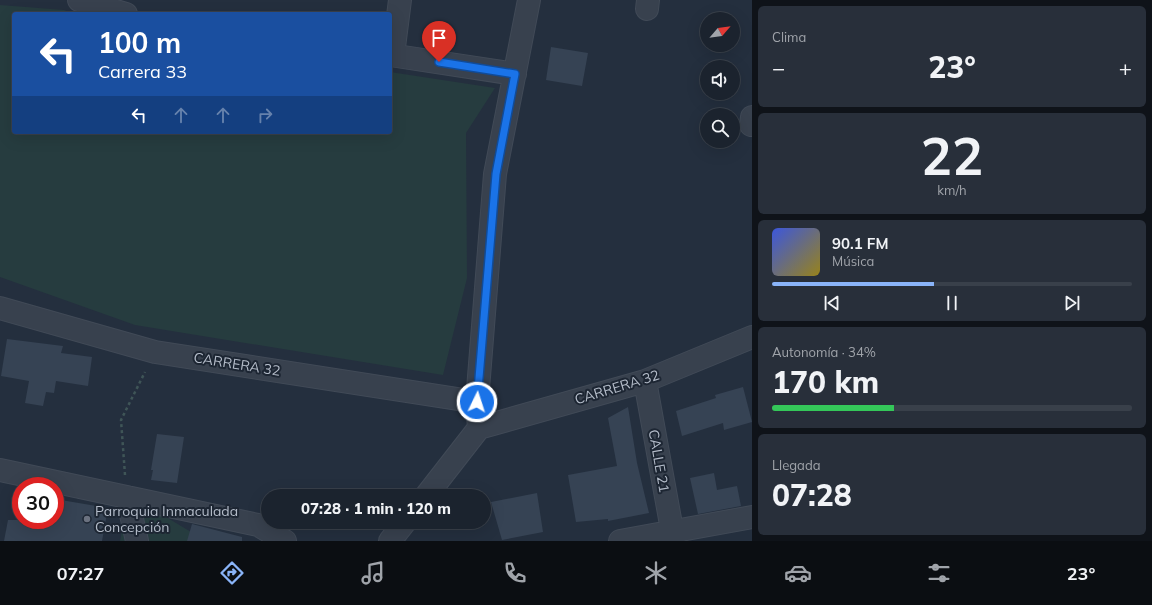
<!DOCTYPE html>
<html lang="es">
<meta charset="utf-8">
<style>
:root{--surface:#1b232e;--page:#282f3a;--text:#f1f3f6;--muted:#a0a4aa;--line:#39404a;--accent:#8ab4f8}
body{margin:0;font-family:Mulish,sans-serif;background:var(--page);color:var(--text);height:100vh;display:flex;flex-direction:column;font-size:15px;white-space:nowrap}
*{box-sizing:border-box;margin:0}
p{font-size:13px;color:var(--muted)}
.icon{flex:none;width:22px;height:22px;fill:none;stroke:currentColor;stroke-width:2;stroke-linecap:round;stroke-linejoin:round}
.map{position:relative;flex:1;overflow:hidden}
.drawer{display:flex;flex-direction:column;gap:6px;padding:6px;background:#0f1319;width:400px}
.drawer>*{flex:none}
.banner{position:absolute;left:12px;top:12px;width:380px;height:122px;border-radius:4px;box-shadow:0 4px 16px #0002,0 0 0 1px var(--line);background:#1a4fa0;color:#fff;overflow:hidden}
.needle{width:26px;rotate:62deg}
.buttons{position:absolute;left:700px;top:12px;display:grid;gap:8px}
.buttons a{display:grid;place-items:center;width:40px;height:40px;border-radius:50%;background:var(--surface);box-shadow:0 4px 16px #0002,0 0 0 1px var(--line);font-size:20px}
.speed{position:absolute;left:12px;top:477px;display:flex;gap:8px;font-size:20px;font-weight:700;text-align:center}
.speed>*{display:grid;place-content:center;width:52px;height:52px;border-radius:50%;background:var(--surface);box-shadow:0 4px 16px #0002,0 0 0 1px var(--line);line-height:1}
.speed .limit{border:6px solid #d22;background:#fff;color:#111}
.pin{position:absolute;display:grid;place-items:center;width:34px;height:34px;color:#fff;margin:-41px -17px;border-radius:50% 50% 50% 0;rotate:-45deg;box-shadow:0 0 4px #0007}
.pin .icon{rotate:45deg}
.me{position:absolute;width:44px;margin:-22px;rotate:4deg;stroke-linejoin:round;filter:drop-shadow(0 0 3px #0008)}
.turn{display:flex;align-items:center;gap:14px;height:84px;padding:0 20px;font-size:18px}
.turn .icon{width:52px;height:52px;stroke-width:2.5}
.turn b{display:block;font-size:28px;line-height:34px}
.lanes{display:flex;align-items:center;height:38px;padding:0 20px;background:#0003;justify-content:center;gap:20px;direction:ltr}
.lanes .off{opacity:.35}
.big{font-size:30px;font-weight:800;line-height:1.1}
.drawer .card{flex:1;display:flex;flex-direction:column;justify-content:center;gap:6px;min-width:0;padding:0 14px;border-radius:6px;background:var(--page)}
.drawer .dial{align-items:center;gap:0}
.dial b{font-size:52px;line-height:1}
.song{display:flex;align-items:center;gap:12px}
.cover{width:48px;height:48px;border-radius:6px;background:linear-gradient(135deg,hsl(230 70% 55%),hsl(50 70% 35%))}
.played{height:4px;border-radius:2px;background:linear-gradient(90deg,var(--accent) 45%,var(--line) 45%)}
.keys{display:flex;justify-content:space-around;direction:ltr}
.heat{display:flex;justify-content:space-between;align-items:center;font-size:22px;direction:ltr}
.charge{height:6px;border-radius:3px;background:linear-gradient(90deg,#34c759 34%,var(--line) 0)}
.trip{position:absolute;left:261px;top:489px;width:230px;height:40px;border-radius:20px;background:var(--surface);box-shadow:0 4px 16px #0002,0 0 0 1px var(--line);font-weight:800;line-height:40px;text-align:center}
.menu{display:flex;height:64px;justify-content:space-around;align-items:center;background:#0b0e12;color:var(--muted)}
.menu .icon{width:28px;height:28px}
.menu .on{color:var(--accent)}
.menu b{font-size:18px;color:var(--text)}
main{display:flex;flex:1;min-height:0}
.map>svg:first-child{display:block}
.green{fill:#263c3f}
.building{fill:#364354}
.lines{fill:none;stroke-linecap:round;stroke-linejoin:round}
.street-casing{stroke:#414a57;stroke-width:24}
.path{stroke:#3f5557;stroke-width:2.5;stroke-dasharray:3 3;stroke-linecap:butt}
.street{stroke:#38414e;stroke-width:22}
.route-casing{stroke:#114b97;stroke-width:10}
.route{stroke:#1a73e8;stroke-width:7}
.worship-dot{fill:#6b7280;stroke:#1d2633;stroke-width:1.5}
.labels{text-anchor:middle;stroke-width:4;stroke-linejoin:round;paint-order:stroke}
.street-label{font-size:14px;fill:#b4bcc9;stroke:#1d2633}
.poi-label{font-size:14px;fill:#b4bcc9;stroke:#1d2633;text-anchor:start}
</style>
<main>
<div class="map">
<svg width="752" height="541" viewBox="0 0 752 541">
<rect width="100%" height="100%" fill="#242f3e"/>
<!-- green -->
<path class="green" d="M0,5L64,10L75,14H14V132H390V72L495,88L466,133L467,278L443,375L135,325L0,277Z
M126,510L166,517L191,532L189,541H120Z"/>
<!-- building -->
<path class="building" d="M551,47L588,53L582,86L546,80Z
M7,339L63,346L61,353L92,357L88,386L56,381L54,393L46,392L43,406L25,403L29,381L1,376Z
M743,387L752,422L724,430L723,423L682,436L676,411L716,398L715,395Z
M628,407L637,463L649,513L608,521V519L576,522L568,475L617,466L608,418Z
M157,434L184,437L177,483L151,480L153,470H151Z
M714,473L717,490L737,486L741,506L698,514L690,478Z
M537,493L543,532L502,540L491,502Z
M61,500L108,508L102,541H4L8,520H58Z
M192,524L242,537V541H187Z"/>
<g class="lines">
<!-- street casing -->
<g class="street-casing">
<path id="street" d="M79,0L126,14
M647,9L648,0
M390,55L515,74
M393,55L400,0
M751,125L752,117
M0,308L155,352L477,402
M645,381L674,541
M479,428L645,381L752,337
M0,470L258,525L285,541
M426,496L479,428L477,402L495,174L529,0
M127,497L137,541
M390,541L405,522
M620,541L752,517"/>
</g>
<!-- path -->
<path class="path" d="M125,475L121,420L145,372"/>
<!-- street -->
<use href="#street" class="street"/>
</g>
<g class="lines">
<!-- route casing -->
<g class="route-casing">
<path id="route" d="M439,62L515,74L496,174L477,402"/>
</g>
<!-- route -->
<use href="#route" class="route"/>
</g>
<!-- markers -->
<circle class="worship-dot" cx="87" cy="519" r="4"/>
<g class="labels">
<!-- street labels -->
<g class="street-label">
<text transform="translate(237 364) rotate(9)" y="5">CARRERA 32</text>
<text transform="translate(617 387) rotate(-17)" y="5">CARRERA 32</text>
<text transform="translate(659 461) rotate(80)" y="5">CALLE 21</text>
</g>
<!-- poi labels -->
<g class="poi-label">
<text x="95" y="516">Parroquia Inmaculada<tspan x="95" dy="16">Concepción</tspan></text>
</g>
</g>
</svg>
<div class="buttons">
<a><svg class="needle" viewBox="-14 -14 28 28"><path d="M0-13l5 13h-10z" fill="#e53935"/><path d="M0 13l5-13h-10z" fill="#a0a4aa"/></svg></a>
<a><svg class="icon" aria-label="sound" viewBox="0 0 24 24"><path d="M4 9h4l5-4v14l-5-4H4zM17 9q2 3 0 6"/></svg></a>
<a><svg class="icon" aria-label="search" viewBox="0 0 24 24"><circle cx="10" cy="10" r="6"/><path d="M15 15l6 6"/></svg></a>
</div>
<div class="speed"><div class="limit">30</div></div>
<div class="pin" style="left:439px;top:62px;background:#d93025"><svg class="icon" aria-label="arrive" viewBox="0 0 24 24"><path d="M6 21V4h12l-3 4 3 4H6"/></svg></div>
<svg class="me" style="left:477px;top:402px" viewBox="-20 -20 40 40"><circle r="17" fill="#1a73e8" stroke="#fff" stroke-width="3"/><path d="M0-11L8 9 0 5-8 9z" fill="#fff"/></svg>
<div class="trip">07:28 · 1 min · 120 m</div>
<div class="banner">
<div class="turn"><svg class="icon" aria-label="left" viewBox="0 0 24 24"><path d="M17 20v-9H6M10 6l-5 5 5 5"/></svg><div><b>100 m</b>Carrera 33</div></div>
<div class="lanes"><svg class="icon" aria-label="left" viewBox="0 0 24 24"><path d="M17 20v-9H6M10 6l-5 5 5 5"/></svg><svg class="icon off" aria-label="ahead" viewBox="0 0 24 24"><path d="M12 20V5M6 11l6-6 6 6"/></svg><svg class="icon off" aria-label="ahead" viewBox="0 0 24 24"><path d="M12 20V5M6 11l6-6 6 6"/></svg><svg class="icon off" aria-label="right" viewBox="0 0 24 24"><path d="M7 20v-9h11M14 6l5 5-5 5"/></svg></div>
</div>
</div>
<section class="drawer">
<div class="card"><p>Clima</p>
<div class="heat"><a>−</a><b class="big">23°</b><a>+</a></div>
</div>
<div class="card dial"><b>22</b><p>km/h</p></div>
<div class="card">
<div class="song"><i class="cover"></i><div><b>90.1 FM</b><p>Música</p></div></div>
<div class="played"></div>
<div class="keys"><svg class="icon" aria-label="previous" viewBox="0 0 24 24"><path d="M18 5L8 12l10 7zM5 5v14"/></svg><svg class="icon" aria-label="pause" viewBox="0 0 24 24"><path d="M8 5v14M16 5v14"/></svg><svg class="icon" aria-label="next" viewBox="0 0 24 24"><path d="M6 5l10 7-10 7zM19 5v14"/></svg></div>
</div>
<div class="card"><p>Autonomía · 34%</p><b class="big">170 km</b><div class="charge"></div></div>
<div class="card"><p>Llegada</p><b class="big">07:28</b></div>
</section>
</main>
<nav class="menu">
<b>07:27</b>
<svg class="icon on" aria-label="directions" viewBox="0 0 24 24"><path d="M12 3l9 9-9 9-9-9zM9 14v-3h6M13 9l2 2-2 2"/></svg>
<svg class="icon" aria-label="music" viewBox="0 0 24 24"><path d="M9 18V5l10-2v13"/><circle cx="6" cy="18" r="3"/><circle cx="16" cy="16" r="3"/></svg>
<svg class="icon" aria-label="phone" viewBox="0 0 24 24"><path d="M5 4h4l2 5-3 2q2 4 5 5l2-3 5 2v4C11 20 4 13 5 4z"/></svg>
<svg class="icon" aria-label="climate" viewBox="0 0 24 24"><path d="M12 3v18M4 7l16 10M4 17L20 7"/></svg>
<svg class="icon" aria-label="car" viewBox="0 0 24 24"><path d="M5 17H2v-5l4-1 3-4h7l3 4 3 1v5h-3M9 17h6M6 11h13"/><circle cx="7" cy="17" r="2"/><circle cx="17" cy="17" r="2"/></svg>
<svg class="icon" aria-label="filters" viewBox="0 0 24 24"><path d="M4 7h16M4 17h16"/><circle cx="9" cy="7" r="2"/><circle cx="15" cy="17" r="2"/></svg>
<b>23°</b>
</nav>
